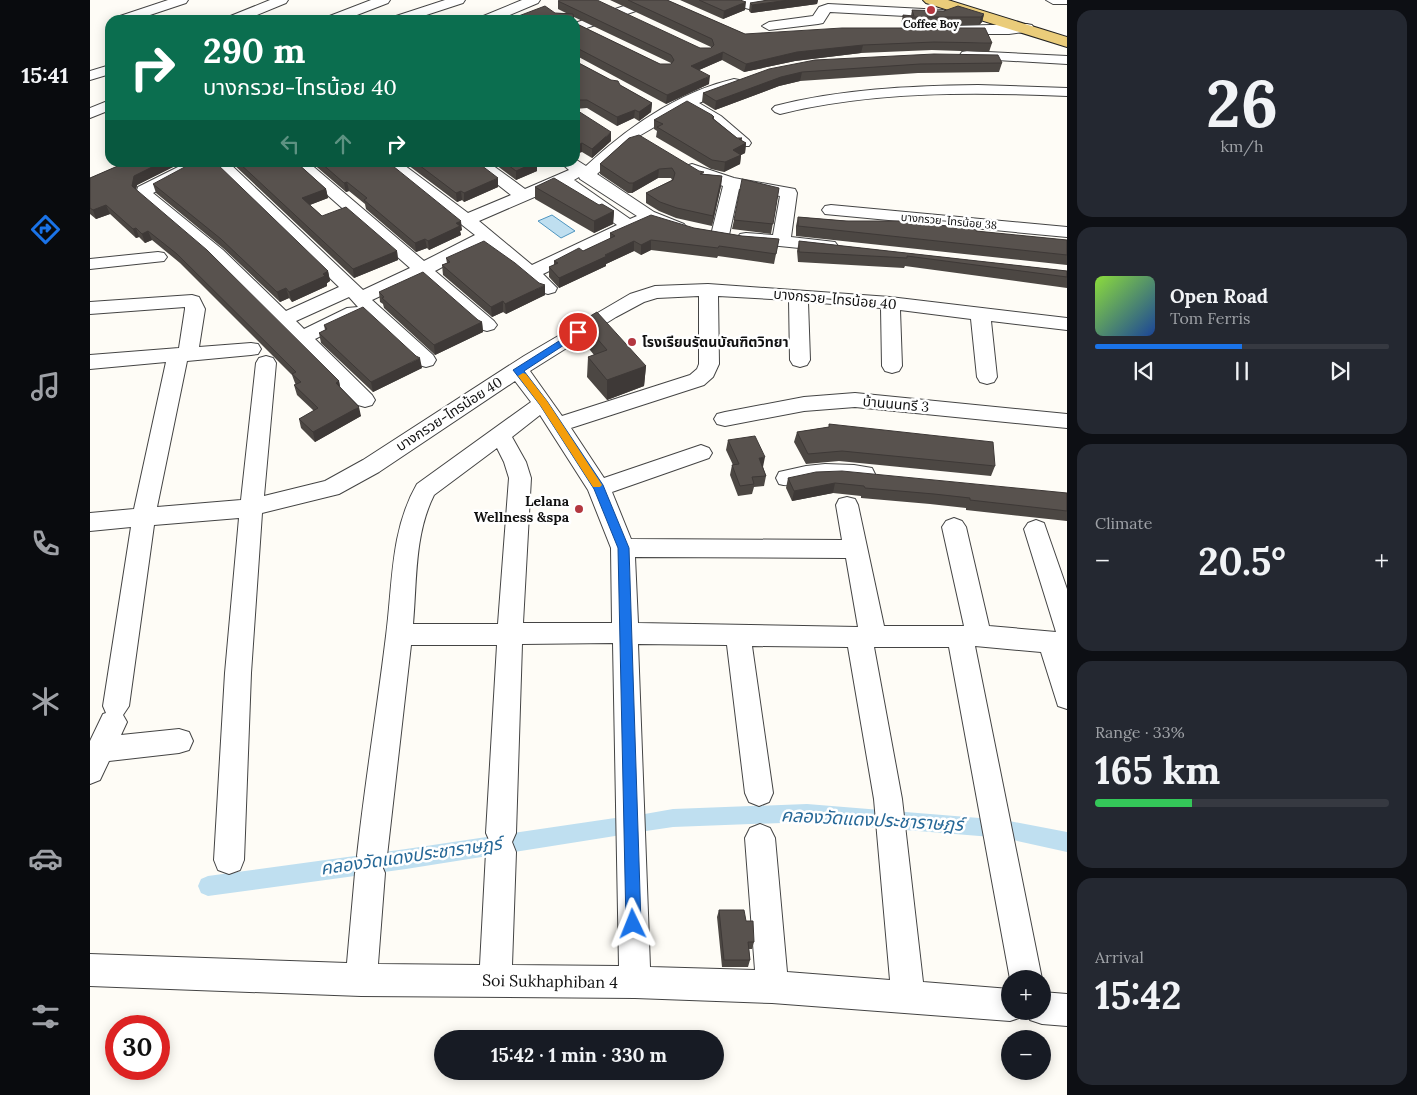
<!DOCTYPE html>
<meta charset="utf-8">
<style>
:root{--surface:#171b24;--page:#242831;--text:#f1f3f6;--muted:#9ea1a6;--line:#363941;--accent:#1a73e8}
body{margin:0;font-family:Lora,"Noto Sans Thai",serif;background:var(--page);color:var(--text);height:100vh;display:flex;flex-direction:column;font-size:19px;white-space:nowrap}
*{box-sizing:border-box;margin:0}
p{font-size:16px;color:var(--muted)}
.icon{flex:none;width:28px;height:28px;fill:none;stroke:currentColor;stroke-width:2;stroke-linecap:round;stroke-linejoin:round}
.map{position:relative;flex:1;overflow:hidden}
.side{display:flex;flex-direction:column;gap:10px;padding:10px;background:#0d0f14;width:350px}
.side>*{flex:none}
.banner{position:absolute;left:15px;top:15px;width:475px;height:152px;border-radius:15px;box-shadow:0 2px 12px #0003;background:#0b6e4f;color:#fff;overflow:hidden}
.buttons{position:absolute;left:911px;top:970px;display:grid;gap:10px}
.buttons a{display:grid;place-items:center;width:50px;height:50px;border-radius:50%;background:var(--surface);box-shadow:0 2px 12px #0003;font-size:25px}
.speed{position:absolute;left:15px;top:1015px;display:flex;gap:10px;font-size:25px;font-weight:700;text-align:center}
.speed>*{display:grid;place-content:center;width:65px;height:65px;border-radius:50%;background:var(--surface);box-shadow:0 2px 12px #0003;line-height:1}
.speed .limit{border:8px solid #d22;background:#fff;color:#111}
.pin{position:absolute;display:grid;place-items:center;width:42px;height:42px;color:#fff;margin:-21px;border:2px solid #fff;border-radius:50%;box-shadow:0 1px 5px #0007}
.me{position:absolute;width:55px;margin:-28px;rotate:358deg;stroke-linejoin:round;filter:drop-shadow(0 0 4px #0008)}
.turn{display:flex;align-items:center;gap:18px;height:105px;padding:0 15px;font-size:22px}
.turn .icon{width:65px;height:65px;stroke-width:2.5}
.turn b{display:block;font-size:35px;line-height:42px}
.lanes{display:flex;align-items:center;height:48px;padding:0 15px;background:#0003;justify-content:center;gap:25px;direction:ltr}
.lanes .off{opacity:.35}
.big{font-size:38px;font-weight:800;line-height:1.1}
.side .widget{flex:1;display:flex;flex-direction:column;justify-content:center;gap:8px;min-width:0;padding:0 18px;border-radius:15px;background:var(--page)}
.side .dial{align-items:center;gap:0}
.dial b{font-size:65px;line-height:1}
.song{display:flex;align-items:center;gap:15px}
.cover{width:60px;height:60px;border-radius:8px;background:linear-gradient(135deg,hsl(90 70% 55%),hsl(220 70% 35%))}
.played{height:5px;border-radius:2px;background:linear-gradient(90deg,var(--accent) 50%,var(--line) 50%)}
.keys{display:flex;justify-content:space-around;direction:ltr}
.heat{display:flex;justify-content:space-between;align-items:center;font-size:28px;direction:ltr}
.charge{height:8px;border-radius:4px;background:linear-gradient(90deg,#34c759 33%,var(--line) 0)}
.trip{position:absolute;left:344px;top:1030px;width:290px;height:50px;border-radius:25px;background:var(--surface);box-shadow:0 2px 12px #0003;font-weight:800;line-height:50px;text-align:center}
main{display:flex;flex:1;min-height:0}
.menu{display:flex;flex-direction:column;width:90px;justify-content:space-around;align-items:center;background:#090b0e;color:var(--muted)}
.menu .icon{width:35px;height:35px}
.menu .on{color:var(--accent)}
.menu b{font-size:22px;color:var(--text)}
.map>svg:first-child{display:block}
.water{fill:#bfdff0;stroke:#4e95c0}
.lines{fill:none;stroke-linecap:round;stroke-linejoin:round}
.canal{fill:#bfdff0;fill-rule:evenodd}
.minor-casing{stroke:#444;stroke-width:2}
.major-casing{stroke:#222;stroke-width:2}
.minor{fill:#fff;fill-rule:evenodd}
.major{fill:#eacc7a;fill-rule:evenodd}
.wall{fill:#4c4743}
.shaded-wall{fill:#3e3937}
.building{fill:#58524e;stroke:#3e3937}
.route{fill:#1a73e8;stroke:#114b97}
.slow{fill:#f59e0b}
.poi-dot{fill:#b3373f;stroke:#fff;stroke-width:2}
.labels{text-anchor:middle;stroke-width:5;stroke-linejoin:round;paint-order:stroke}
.far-poi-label{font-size:11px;font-weight:bold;fill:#111;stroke:#fff}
.far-street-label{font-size:11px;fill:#111;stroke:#fff}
.street-label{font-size:14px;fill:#111;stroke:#fff}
.poi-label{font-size:14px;font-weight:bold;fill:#111;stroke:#fff;text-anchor:start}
.near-street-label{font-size:16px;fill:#111;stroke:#fff}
.near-water-label{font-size:18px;font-style:italic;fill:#266897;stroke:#fff}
</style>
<main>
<nav class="menu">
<b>15:41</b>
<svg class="icon on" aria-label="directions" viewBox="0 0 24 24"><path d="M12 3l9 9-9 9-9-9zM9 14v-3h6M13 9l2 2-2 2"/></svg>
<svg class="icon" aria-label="music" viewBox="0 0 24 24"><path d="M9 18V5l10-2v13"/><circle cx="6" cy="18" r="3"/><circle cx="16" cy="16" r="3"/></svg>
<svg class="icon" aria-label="phone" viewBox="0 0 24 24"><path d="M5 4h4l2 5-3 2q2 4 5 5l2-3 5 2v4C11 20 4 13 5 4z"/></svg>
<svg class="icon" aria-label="climate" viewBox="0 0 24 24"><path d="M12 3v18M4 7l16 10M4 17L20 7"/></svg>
<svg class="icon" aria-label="car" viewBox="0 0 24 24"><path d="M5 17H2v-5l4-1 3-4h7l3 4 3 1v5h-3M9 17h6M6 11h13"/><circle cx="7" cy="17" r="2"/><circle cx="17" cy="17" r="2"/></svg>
<svg class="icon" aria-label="filters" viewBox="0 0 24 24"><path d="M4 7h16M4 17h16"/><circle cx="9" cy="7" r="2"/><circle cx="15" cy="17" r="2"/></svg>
</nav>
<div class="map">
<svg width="977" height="1095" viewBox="0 0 977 1095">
<rect width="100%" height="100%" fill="#fefcf6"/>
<!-- water -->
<path class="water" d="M462,215L485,231L471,238L448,221Z"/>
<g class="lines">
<!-- canal -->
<path class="canal" d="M717,804L914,820L977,832V852L914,838L717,822L583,827L556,831L549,829L546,822L549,815L583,809Z
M525,818L532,820L535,827L532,834L525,836L316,869L118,896L111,893L108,886L111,879L118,876L316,849Z"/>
<!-- minor casing -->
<g class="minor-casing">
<path id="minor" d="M78,0H98L96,3L45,20H25L27,17Z
M180,0H198L196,3L155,20H136L138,17Z
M281,0H300L298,3L254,20H235L237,17Z
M355,0H375L373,3L321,20H301L303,17Z
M432,0H450L448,3L408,20H389L391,17Z
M551,0H571L569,3L485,32V23Z
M636,0H701L694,4L659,9L638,3Z
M956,0H977V4H963Z
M738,4L853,10L860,14L853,18L740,12L733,23L728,24L679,30L672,26L679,22L723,16L729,7Z
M937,24L942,25L944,28L942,31L919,34H864L857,30L864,26Z
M877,51L977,56V64L872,58L870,55L872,52Z
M20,65V74L0,80V71Z
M644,79L649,80L651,83L649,86L609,103L631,116L659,140L661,143L659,146H647L621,122L597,108L549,136L507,174L564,212L594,224L597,228L594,232C582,235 569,226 557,222L555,225L453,274L467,288L465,292L458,294L451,292L395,244L345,271L404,321L407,325L404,329L397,331L390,329L331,277L282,300L343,355L346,360L343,365L336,367L329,365L273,313L271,316L225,339L282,395L285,400L282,405L275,407L268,405L121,258L46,194L48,187L98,162H120L118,165L63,193L133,250L196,311L249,287L120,162H138L273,290L320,268L200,162H218L334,261L385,235L291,162H310L378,213L421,195L379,162H398L435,189L479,170L470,162H485V159L496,166C537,128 588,92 644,79ZM489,177L490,179L547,216L540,219L484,180ZM470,186L527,225L442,265L389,221ZM259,297L268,307L257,308L214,329L206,321Z
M888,85L977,88V96C882,92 783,91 690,114L685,112L682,109L685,106C751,89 819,86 888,85Z
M20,100V110L0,118V108Z
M602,164L644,178L705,189L707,193L701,237L745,242L748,246L745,250L739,251L650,242L647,238L650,234L656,233L683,235L690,196L649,189L639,235L636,239L630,240L624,239L621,235L633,186L596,172L594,169L596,166Z
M741,205L977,227V237L735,214L732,210L735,206Z
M68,252L74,253L77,257L74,261L0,269V259Z
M618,284L800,297L977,318V330L901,321L907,377L904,382L897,384L890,382L887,377L881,319L810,310L812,366L809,371L802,373L795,371L792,366L791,308L718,302L720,360L717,365L710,367L703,365L700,360L699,300L628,296L629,364L623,377L614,385L481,428L514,478L611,445L619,448L622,453L619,458L522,492L541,539L752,540L746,505L749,499L757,497L765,499L768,505L794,626H874L852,527L856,521L864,518L872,521L876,527L899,626L966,632L934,529L938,523L946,520L954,523L977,589V709L968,706L951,652L885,646L952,979H920L859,647H784L812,799L833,982L920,989V1011H934L932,1017L920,1021L682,1003L545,998L271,996L0,986V954L257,963L265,873L270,863L267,856C275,782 287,710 296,636C303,584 300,531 327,484L441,402L425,381L289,472L249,494L172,513L161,673L154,860L150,870L139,874L128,870L124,860L135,673L149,518L64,525L39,706L33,715L37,722L31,735L89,729L99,732L103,741L99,750L89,753L19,761L10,780L0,784V741L13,714L16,713L13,706L41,527L0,531V513L44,509L76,362L0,369V355L89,348L95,309V307L0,314V302L102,295L109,297L115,309L109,347L161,343L168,344L171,349L168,354L161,355L97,361L67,507L151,500L166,363L169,358L176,356L183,358L186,363L174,496L235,481L273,460L434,356L540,294L565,286ZM609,296V364L607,369L600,375L472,416L440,371L526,317L554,302L567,298ZM450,415L498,490L521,548L522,623H433L441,478L436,462L422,437ZM407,448L414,462L419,478L408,624H323C327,582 324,535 344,495ZM545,557L756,558L768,627L548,623ZM523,643L529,966L422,965L426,852L422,842L426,833L432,644ZM548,644L637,645L655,793L659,802L669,806L679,802L683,793L662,646L758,647L784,799L800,980L697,972L685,838L680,828L670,824L660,828L655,838L665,970L560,967ZM321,645H407L396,833L400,842L396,852L390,965L288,964L295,873L292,866L297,856Z
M765,393L977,414V428L765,407L714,411L635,426L627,424L624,419L627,414L635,412L714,397Z
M735,464L764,465L782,468L785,474L782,480C764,485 737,479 716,482C706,484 699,487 689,484L686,478L689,472L716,466Z
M952,992L977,994V1026L952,1024L940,1020L937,1011H952Z"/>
</g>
<!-- major casing -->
<g class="major-casing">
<path id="major" d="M833,0H858L977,37V47L836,3Z"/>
</g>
<!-- minor -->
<use href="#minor" class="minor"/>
<!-- major -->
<use href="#major" class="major"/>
</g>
<!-- wall -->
<path class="wall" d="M520,0H577L655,34L902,43L899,52L842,50L771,53L705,61L654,72L632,60L609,70L619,84L576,104L485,55V23L570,64H581V63L484,17L465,13H476L468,9V1L610,48H621V47Z
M590,0H650L655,10L633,19Z
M678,0H728L727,4L661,13L659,11L660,3Z
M822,10L894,14L892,22L889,25H811V24L813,15L821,16Z
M725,60L912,63L909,72L828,73L710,81L689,86L625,110L612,102L613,93Z
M485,61L530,85L562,103L561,112L549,121L544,118L527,126L497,108L485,109Z
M485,109L521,141L502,158L492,152Z
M624,117V119L647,138L656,143L655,153L651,155L650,164L634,172L621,169L566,137L567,131L564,129V120Z
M539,138L614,174L632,176L631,186L622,226L586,218L569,211L556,203V193L582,180L581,178H568L542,193H538L510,174V164Z
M37,162H93L47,185L46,190L249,381L250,388L271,416L225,442L211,428L209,419L224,411L207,395L204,385H206L205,383L202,375L90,263L62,240L55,243L49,237L46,238L20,214L6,219L0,214V178Z
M141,162H206L236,189L238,198L220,205L232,216L307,251L308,260L264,278Z
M221,162H298L372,230L370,231L371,235L339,250L337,248L326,252L276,209L275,204L259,191L256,192Z
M314,162H387L408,187L374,202L372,200L367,202Z
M402,162H447V171L426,180Z
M63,184L238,271L240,281L237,283V286L202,302L199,298L190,302L134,249L66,193Z
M445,187L509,205L524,211L523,224L504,233L445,199Z
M689,188L681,234L642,229L644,220Z
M708,217L886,231L977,240V265L706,236V226Z
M604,228L652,236L689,239L684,264L628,256L627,258L561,250L551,255L544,251L516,264V266L469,288L459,277V267L464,265V261L493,251L520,239V233Z
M709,241L977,271V288L815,266L814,268L708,262L707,251Z
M356,258L455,295L416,314L413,312L402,317L353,275L352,265L357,263Z
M289,292L392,322L393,332L345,355L294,308L293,304L290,302Z
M492,321L556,366L554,386L517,400L497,377L498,357L504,355L492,340Z
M234,325L332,368L283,392L231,343L229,333L235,330Z
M739,424L905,466L901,476L749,461L716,464L704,442L707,432L739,427Z
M638,440L673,467L676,476L674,486L664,487L662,494L648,496L640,475L642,465H643L636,450Z
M698,478L977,493V521L876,510V508L840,504L771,498V496L743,493L702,501L696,488Z
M629,910L656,921L664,942L662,949H659L660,960L658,967H632L627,917Z"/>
<!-- shaded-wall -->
<path class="shaded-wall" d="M699,0H728L727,4L661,13L662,5Z
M656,2L655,10L633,19L634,11Z
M894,14L892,22L889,25L891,17Z
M773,45L771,53L705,61L654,72L656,64L707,52Z
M633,52L632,60L600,74L601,66Z
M712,72L710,81L689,86L625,110L626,101L691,77Z
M620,76L619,84L576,104L577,95Z
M562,103L561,112L549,121V112Z
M545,110L544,118L527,126V117Z
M521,132V141L502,158V149Z
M652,138L651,146L656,143L655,153L651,155L650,164L634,172L635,162L649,139Z
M492,143V152L485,155V146Z
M72,162H93L47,185L45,195L42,186L44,176Z
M440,162H447V171L426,180V171Z
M569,169L568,178L542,193L543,183Z
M632,176L631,186L622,226L623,216Z
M408,178V187L374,202V193Z
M257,182L259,191L256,192L254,183Z
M236,189L238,198L214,207L212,198Z
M371,191L372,200L367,202L366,193Z
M16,205L20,214L6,219L3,210Z
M524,211L523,224L504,233V221Z
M371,221L372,230L370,231L371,235L339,250L338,241L366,223Z
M46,228L49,237L46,238L43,229Z
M58,231L62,240L55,243L52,234Z
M335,239L337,248L326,252L325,243Z
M561,240V250L551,255V245Z
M544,241V251L516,264V266L469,288V278Z
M307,251L308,260L264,278L263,269Z
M238,271L240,281L237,283V286L202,302L199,292Z
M455,285V295L416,314L415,304Z
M196,288L199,298L190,302L187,292Z
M413,301V312L402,317L401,307Z
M392,322L393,332L345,355L344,345Z
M330,358L332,368L283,392L281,382Z
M556,366L554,386L517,400V380Z
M249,381L251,391L246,383Z
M269,407L271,416L225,442L223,432Z
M675,457L673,467L667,468L669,458Z
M745,483L743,493L702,501L704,491Z"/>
<!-- building -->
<path class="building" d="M470,0H507L610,48H621L624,45L622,39L538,0H577L655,34L752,28H895L902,43L844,42L773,45L707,52L656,64L633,52L601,66L620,76L577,95L485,47V23L570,64H581L584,60L581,55L468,1Z
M609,0H650L656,2L634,11Z
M678,0H699L662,5L660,3Z
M455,6L465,13L483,14L484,20H418Z
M868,6L894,14L891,17H813V15L824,16L822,10L854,11Z
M844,54L908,55L912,63L830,64L712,72L691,77L626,101L613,93L679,69L725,60Z
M485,61L521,80L528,81L530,85L562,103L549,112L545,110L527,117L497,100H485Z
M597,101L622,115L624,117L622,118L647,138H652L649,139L656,143L643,150L651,155L635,162L622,160L567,127L573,124L564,120Z
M485,109L521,132L502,149L492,143L485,146Z
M549,135L609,171L614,172L610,174L632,176L623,216L587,208L570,202L556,193L583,180L585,173L582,168L569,169L543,183H539L510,164L539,138Z
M37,162H72L44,176L42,186L117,250L249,381L246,383L269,407L223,432L209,419L228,408L204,385L211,382L202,374L206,372L87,254L58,231L52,234L46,228L43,229L16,205L3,210L0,208V178Z
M104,162H125L238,271L233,274L235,276L199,292L196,288L187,292L131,239L63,184Z
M148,162H206L236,189L212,198L232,216L256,207L307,251L263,269Z
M230,162H298L371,221L366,223L370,226L338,241L335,239L325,243L274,200L277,198L257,182L254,183Z
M325,162H387L408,178L374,193L371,191L366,193Z
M414,162H446L426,171Z
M464,178L509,205L512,204L524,211L504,221L445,187Z
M652,179L689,188L683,224L644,220Z
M561,215L604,228L652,236L689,239L686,254L629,246L628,248L561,240L551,245L544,241L515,255L517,256L469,278L459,267L468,263L464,261L489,248L493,251L525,236L520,233Z
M708,217L756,221H809L886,229V231L977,240V255L708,226Z
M394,241L425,263L449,283L455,285L415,304L413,301L401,307L352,265L360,262L356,258Z
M709,241L977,271V277L817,256V258L709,252Z
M333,272L388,320L392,322L344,345L292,298L294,297L289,292Z
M273,307L326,356L330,358L281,382L229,333L237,329L234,325Z
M507,312L556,366L517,380L498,357L517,350L492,321Z
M739,424L903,442L905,466L752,451L718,454L707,432L739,427Z
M665,436L675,457L669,458L676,476L662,477L664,484L650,486L642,465L649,464L638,440Z
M752,471L977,493V511L880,500V498L844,494L775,488L774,486L745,483L704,491L698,478L726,472Z
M629,910H654L656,921H663L664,942H658L660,960H634Z"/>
<!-- route -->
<path class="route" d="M488,329L491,330V334L434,371L457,401L513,485L539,548L551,924L549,929L543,932L538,929L536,924L528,548L504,489L450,405L423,370Z"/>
<!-- slow -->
<path class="slow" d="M433,373L436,374L457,401L510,482L512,485L510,487H503L450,405L428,376Z"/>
<!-- markers -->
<g class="poi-dot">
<circle cx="841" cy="10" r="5"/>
<circle cx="542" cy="342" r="5"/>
<circle cx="489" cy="509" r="5"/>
</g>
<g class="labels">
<!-- far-poi labels -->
<g class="far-poi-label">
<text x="841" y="28">Coffee Boy</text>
</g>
<!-- far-street labels -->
<g class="far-street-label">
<text transform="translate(859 221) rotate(5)" y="4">บางกรวย-ไทรน้อย 38</text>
</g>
<!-- street labels -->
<g class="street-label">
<text transform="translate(745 299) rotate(5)" y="5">บางกรวย-ไทรน้อย 40</text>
<text transform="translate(806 404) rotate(5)" y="5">บ้านนนทรี 3</text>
<text transform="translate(359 414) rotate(-33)" y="5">บางกรวย-ไทรน้อย 40</text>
</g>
<!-- poi labels -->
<g class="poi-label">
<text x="552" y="347">โรงเรียนรัตนบัณฑิตวิทยา</text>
<text x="479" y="506" text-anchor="end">Lelana<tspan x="479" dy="16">Wellness &amp;spa</tspan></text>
</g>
<!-- near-street labels -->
<g class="near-street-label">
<text transform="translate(460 981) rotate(1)" y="6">Soi Sukhaphiban 4</text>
</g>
<!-- near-water labels -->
<g class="near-water-label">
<text transform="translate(782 820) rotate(3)" y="6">คลองวัดแดงประชาราษฎร์</text>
<text transform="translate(321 856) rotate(-8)" y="6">คลองวัดแดงประชาราษฎร์</text>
</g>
</g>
</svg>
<div class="buttons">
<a>+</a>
<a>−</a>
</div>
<div class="speed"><div class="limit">30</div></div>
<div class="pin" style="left:488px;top:332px;background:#d93025"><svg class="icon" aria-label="arrive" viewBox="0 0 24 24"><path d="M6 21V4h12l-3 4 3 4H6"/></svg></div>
<svg class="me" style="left:543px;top:924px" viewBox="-20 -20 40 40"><path d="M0-17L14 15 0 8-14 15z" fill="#1a73e8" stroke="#fff" stroke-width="4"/></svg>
<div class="trip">15:42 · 1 min · 330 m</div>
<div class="banner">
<div class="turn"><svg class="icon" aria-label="right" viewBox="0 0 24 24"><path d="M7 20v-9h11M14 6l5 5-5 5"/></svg><div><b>290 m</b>บางกรวย-ไทรน้อย 40</div></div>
<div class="lanes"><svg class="icon off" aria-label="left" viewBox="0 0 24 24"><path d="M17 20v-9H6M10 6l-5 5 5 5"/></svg><svg class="icon off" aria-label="ahead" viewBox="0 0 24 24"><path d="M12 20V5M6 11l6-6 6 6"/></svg><svg class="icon" aria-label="right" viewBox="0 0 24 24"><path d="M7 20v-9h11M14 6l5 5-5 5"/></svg></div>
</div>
</div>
<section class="side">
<div class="widget dial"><b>26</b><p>km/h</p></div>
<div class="widget">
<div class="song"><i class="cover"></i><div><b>Open Road</b><p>Tom Ferris</p></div></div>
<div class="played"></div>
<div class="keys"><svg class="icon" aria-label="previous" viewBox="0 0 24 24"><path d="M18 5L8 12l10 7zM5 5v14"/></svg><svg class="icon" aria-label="pause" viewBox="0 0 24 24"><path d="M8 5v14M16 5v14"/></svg><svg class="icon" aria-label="next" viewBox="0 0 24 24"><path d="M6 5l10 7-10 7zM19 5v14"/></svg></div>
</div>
<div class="widget"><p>Climate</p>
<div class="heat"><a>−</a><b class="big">20.5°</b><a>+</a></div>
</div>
<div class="widget"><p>Range · 33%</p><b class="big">165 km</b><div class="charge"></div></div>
<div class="widget"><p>Arrival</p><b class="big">15:42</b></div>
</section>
</main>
